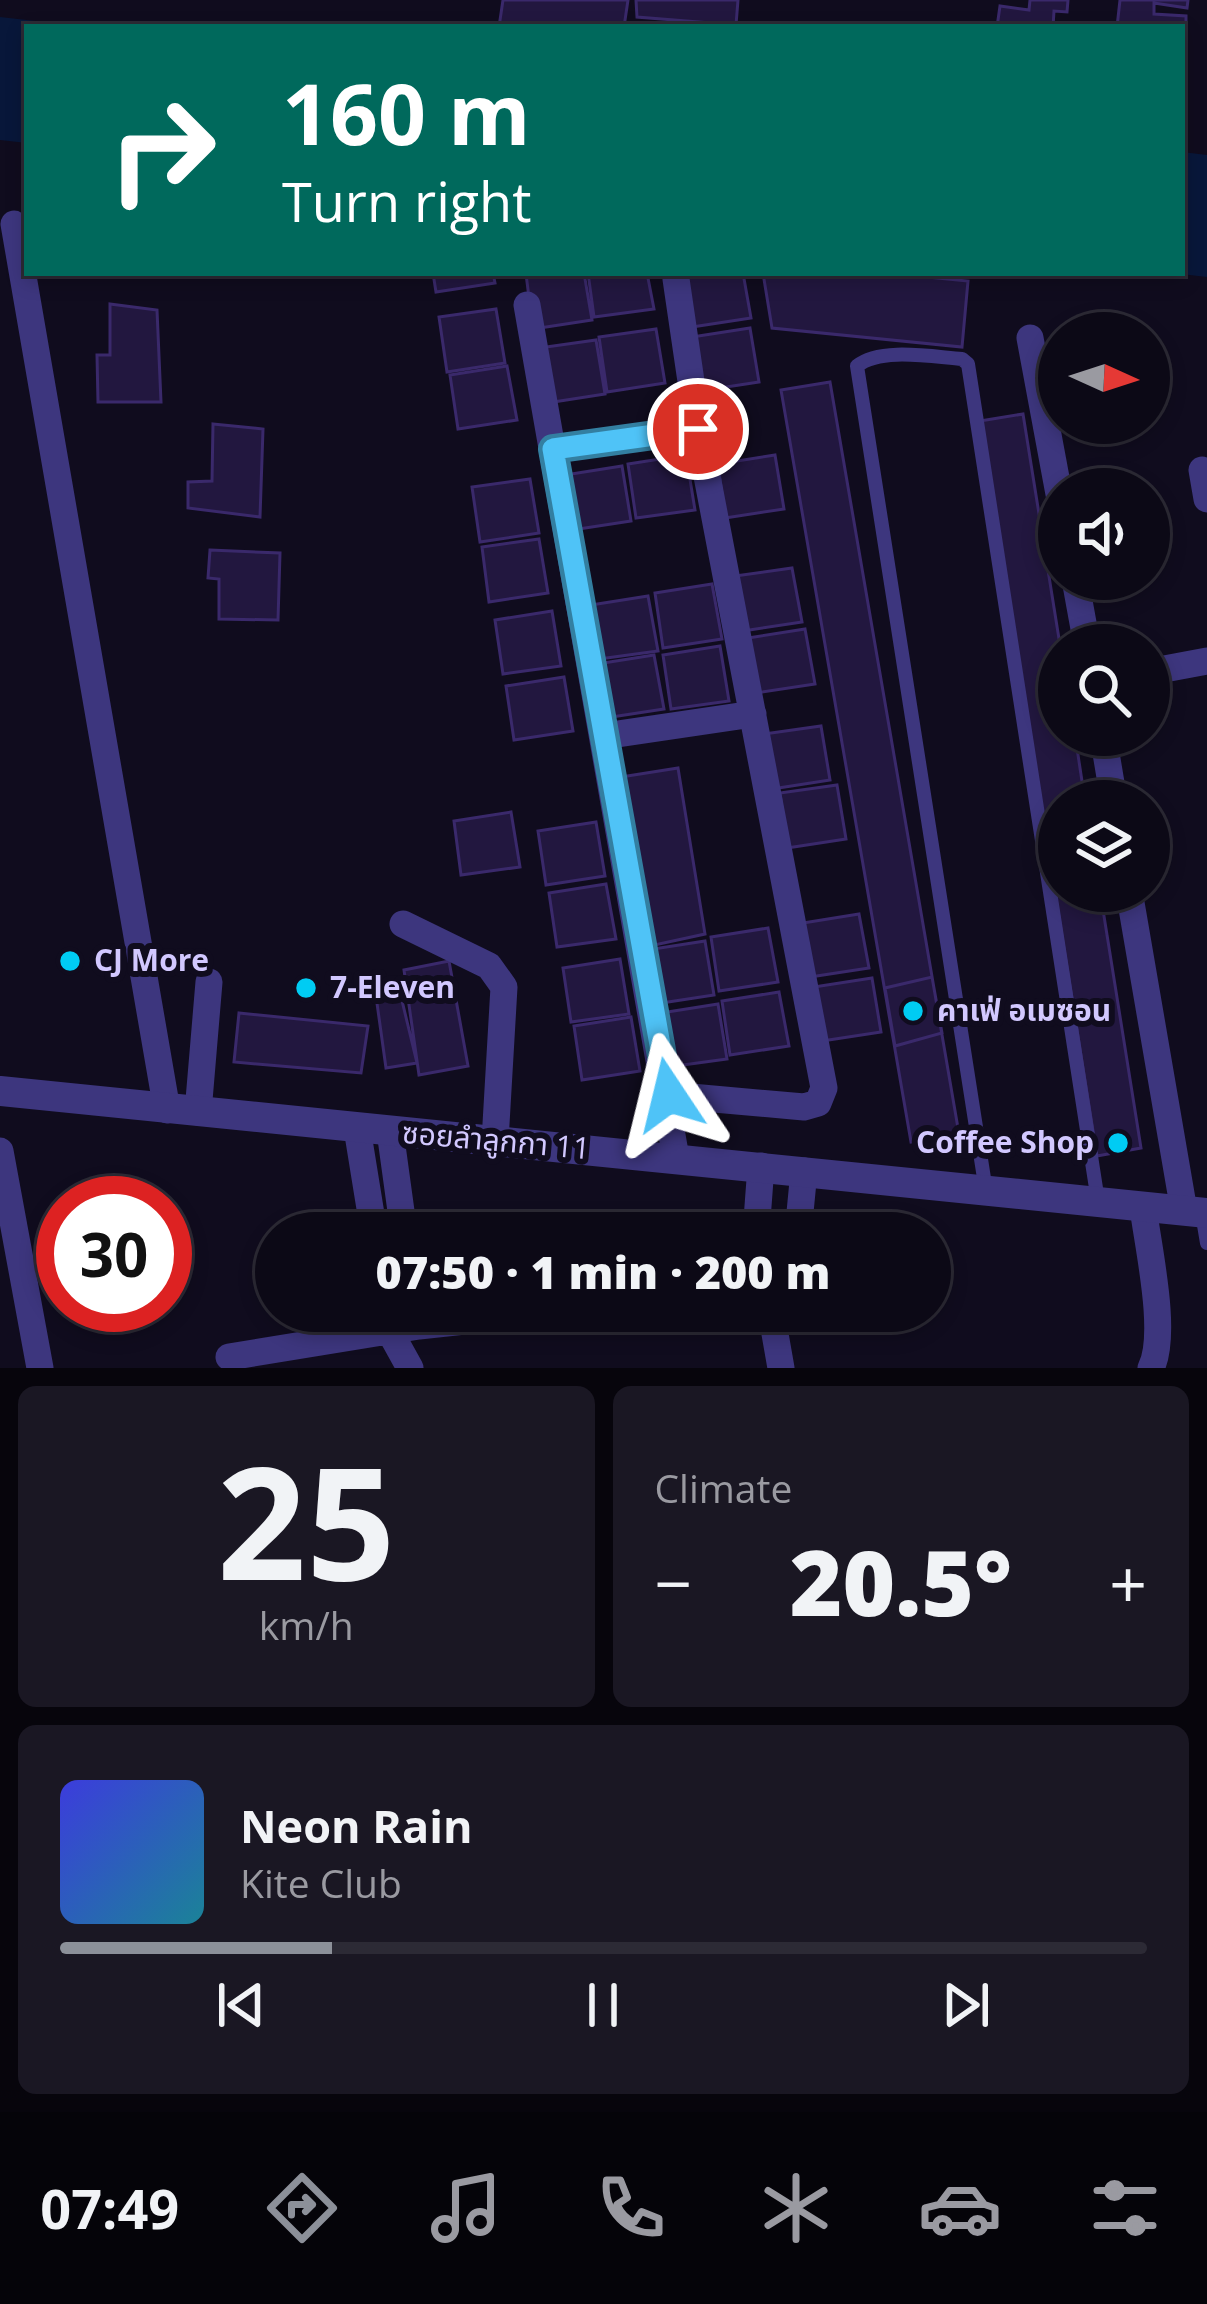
<!DOCTYPE html>
<meta charset="utf-8">
<style>
:root{--surface:#0c0916;--page:#1a1723;--text:#f1f3f6;--muted:#9a9aa1;--line:#2c2a35;--accent:#8c9099}
body{margin:0;font-family:"Open Sans","Noto Sans Thai",sans-serif;background:var(--page);color:var(--text);height:100vh;display:flex;flex-direction:column;font-size:45px;white-space:nowrap}
*{box-sizing:border-box;margin:0}
p{font-size:39px;color:var(--muted)}
.icon{flex:none;width:66px;height:66px;fill:none;stroke:currentColor;stroke-width:2;stroke-linecap:round;stroke-linejoin:round}
.map{position:relative;height:1368px;overflow:hidden}
.details{display:flex;flex-direction:column;gap:18px;padding:18px;background:#07050c;flex:1}
.details>*{flex:none}
.hud{position:absolute;left:24px;top:24px;width:1161px;height:252px;border-radius:0px;box-shadow:0 6px 18px #0003,0 0 0 3px var(--line);background:#00695c;color:#fff;overflow:hidden}
.needle{width:78px;rotate:93deg}
.buttons{position:absolute;left:1038px;top:312px;display:grid;gap:24px}
.buttons a{display:grid;place-items:center;width:132px;height:132px;border-radius:50%;background:var(--surface);box-shadow:0 6px 18px #0003,0 0 0 3px var(--line);font-size:60px}
.speed{position:absolute;left:36px;top:1176px;display:flex;gap:24px;font-size:60px;font-weight:700;text-align:center}
.speed>*{display:grid;place-content:center;width:156px;height:156px;border-radius:50%;background:var(--surface);box-shadow:0 6px 18px #0003,0 0 0 3px var(--line);line-height:1}
.speed .limit{border:18px solid #d22;background:#fff;color:#111}
.pin{position:absolute;display:grid;place-items:center;width:102px;height:102px;color:#fff;margin:-51px;border:6px solid #fff;border-radius:50%;box-shadow:0 3px 12px #0007}
.me{position:absolute;width:132px;margin:-66px;rotate:350deg;stroke-linejoin:round;filter:drop-shadow(0 0 9px #0008)}
.turn{display:flex;align-items:center;gap:42px;height:252px;padding:0 60px;font-size:54px}
.turn .icon{width:156px;height:156px;stroke-width:2.5}
.turn b{display:block;font-size:84px;line-height:102px}
.big{font-size:90px;font-weight:800;line-height:1.1}
.details .tile{flex:1;display:flex;flex-direction:column;justify-content:center;gap:18px;min-width:0;padding:0 42px;border-radius:18px;background:var(--page)}
.details .dial{align-items:center;gap:0}
.dial b{font-size:156px;line-height:1}
.song{display:flex;align-items:center;gap:36px}
.cover{width:144px;height:144px;border-radius:18px;background:linear-gradient(135deg,hsl(240 70% 55%),hsl(190 70% 35%))}
.played{height:12px;border-radius:6px;background:linear-gradient(90deg,var(--accent) 25%,var(--line) 25%)}
.keys{display:flex;justify-content:space-around;direction:ltr}
.heat{display:flex;justify-content:space-between;align-items:center;font-size:66px;direction:ltr}
.details .tiles{flex:1;display:grid;gap:18px;grid-template-columns:1fr 1fr}
.tile:last-child{grid-column:span 2}
.trip{position:absolute;left:255px;top:1212px;width:696px;height:120px;border-radius:60px;background:var(--surface);box-shadow:0 6px 18px #0003,0 0 0 3px var(--line);font-weight:800;line-height:120px;text-align:center}
.dock{display:flex;height:192px;justify-content:space-around;align-items:center;background:#050409;color:var(--muted)}
.dock .icon{width:84px;height:84px}
.dock .active{color:var(--accent)}
.dock b{font-size:54px;color:var(--text)}
.map>svg:first-child{display:block}
.water{fill:#08173a}
.building{fill:#22173f;stroke:#3a296b;stroke-width:3}
.lines{fill:none;stroke-linecap:round;stroke-linejoin:round}
.service{stroke:#3d367e;stroke-width:14}
.minor{stroke:#3d367e;stroke-width:27}
.tertiary{stroke:#3d367e;stroke-width:30}
.route-casing{stroke:#337fa1;stroke-width:30}
.route{stroke:#4fc3f7;stroke-width:21}
.poi-dot{fill:#00ccf3;stroke:#100c1e;stroke-width:4.5}
.labels{text-anchor:middle;stroke-width:12;stroke-linejoin:round;paint-order:stroke}
.poi-label{font-size:30px;font-weight:bold;fill:#d2c8ff;stroke:#100c1e;text-anchor:start}
.street-label{font-size:30px;fill:#d2c8ff;stroke:#100c1e}
</style>
<div class="map">
<svg width="1207" height="1368" viewBox="0 0 1207 1368">
<rect width="100%" height="100%" fill="#100c1e"/>
<!-- water -->
<path class="water" d="M0,17L89,27H27V143L0,140Z
M1182,152L1207,155V277L1172,273H1182Z"/>
<!-- building -->
<path class="building" d="M503,0H628L624,27H499Z
M636,0H738L736,25L637,17Z
M1030,0H1068L1067,12L1054,11L1053,27H997L1000,6L1029,10Z
M1120,0H1188L1187,8L1154,3V14L1186,16V47H1182V27H1117Z
M433,273H493L495,283L436,292Z
M584,273L592,320L533,329L526,274Z
M588,273H647L654,309L594,317Z
M685,273H743L751,318L692,327Z
M763,273H886L968,281L962,347L772,328Z
M110,304L157,310L161,402H98L97,355H110Z
M496,309L505,363L447,372L439,317Z
M750,328L759,382L700,391L692,337Z
M656,329L665,383L607,392L599,337Z
M596,340L605,394L547,403L539,348Z
M507,366L517,420L458,429L450,375Z
M830,382L959,1134L911,1142L781,390Z
M1023,414L1060,645L1059,735H1075L1085,801H1059V891H1100L1141,1148L1097,1156L980,421Z
M213,424L263,429L260,517L188,508V482L212,481Z
M686,455L695,510L636,518L628,464Z
M775,455L784,509L725,518L718,464Z
M622,466L631,521L572,530L565,475Z
M530,479L539,533L480,542L472,487Z
M539,539L548,593L489,602L482,547Z
M210,550L280,553L278,620L219,619V579L208,578Z
M792,568L802,622L743,631L735,576Z
M712,584L722,639L663,648L655,593Z
M648,596L658,651L599,659L591,605Z
M552,611L561,666L503,674L495,620Z
M805,629L815,684L756,693L748,638Z
M720,646L729,701L671,709L663,655Z
M654,655L664,709L605,718L597,664Z
M564,677L573,731L514,740L506,686Z
M821,726L830,780L772,789L764,734Z
M678,768L705,934L650,946L621,777Z
M837,785L846,839L787,848L780,793Z
M511,812L520,867L461,875L454,821Z
M596,822L605,876L546,885L538,831Z
M606,884L616,939L557,947L549,893Z
M859,914L869,968L810,977L803,923Z
M768,928L778,982L719,991L711,937Z
M705,941L714,995L655,1004L647,950Z
M620,959L629,1014L571,1022L563,968Z
M449,961L468,1066L419,1075L404,970Z
M932,977L942,1033L895,1046L885,988Z
M872,978L881,1032L822,1041L814,987Z
M398,984L417,1063L386,1068L375,989Z
M779,992L789,1046L730,1055L722,1001Z
M718,1004L727,1059L668,1067L661,1013Z
M239,1013L368,1026L361,1073L234,1062Z
M631,1017L640,1071L582,1080L574,1026Z"/>
<g class="lines">
<!-- service -->
<path class="service" d="M986,1191L857,366C880,347 933,357 962,359L968,364L1098,1201
M1202,1213L1207,1243"/>
<!-- minor -->
<path class="minor" d="M14,224L167,1110
M527,305L676,1158
M1030,338L1059,494
M553,449L698,429
M1202,470L1207,499
M1075,579L1087,645
M1149,666L1159,670L1207,661
M1103,735L1114,801
M604,736L753,714
M1129,891L1184,1211
M403,924L489,966L504,987L495,1141
M669,1095L804,1107L818,1103L824,1088L698,429L676,279
M198,1112L209,982
M357,1128L374,1233
M390,1131L404,1233
M0,1151L40,1368
M1143,1207C1148,1247 1168,1334 1151,1368
M756,1233L761,1166
M798,1233L804,1171
M386,1311L389,1330L410,1368
M771,1311L781,1368
M229,1357L419,1326L557,1311"/>
<!-- tertiary -->
<path class="tertiary" d="M0,1091L1207,1213"/>
</g>
<g class="lines">
<!-- route casing -->
<g class="route-casing">
<path id="route" d="M669,1095L553,449L698,429"/>
</g>
<!-- route -->
<use href="#route" class="route"/>
</g>
<!-- markers -->
<g class="poi-dot">
<circle cx="70" cy="961" r="12"/>
<circle cx="306" cy="988" r="12"/>
<circle cx="913" cy="1011" r="12"/>
<circle cx="1118" cy="1143" r="12"/>
</g>
<g class="labels">
<!-- poi labels -->
<g class="poi-label">
<text x="94" y="971">CJ More</text>
<text x="330" y="998">7-Eleven</text>
<text x="937" y="1021">คาเฟ่ อเมซอน</text>
<text x="1094" y="1153" text-anchor="end">Coffee Shop</text>
</g>
<!-- street labels -->
<g class="street-label">
<text transform="translate(496 1141) rotate(5)" y="10">ซอยลำลูกกา 11</text>
</g>
</g>
</svg>
<div class="buttons">
<a><svg class="needle" viewBox="-14 -14 28 28"><path d="M0-13l5 13h-10z" fill="#e53935"/><path d="M0 13l5-13h-10z" fill="#9a9aa1"/></svg></a>
<a><svg class="icon" aria-label="sound" viewBox="0 0 24 24"><path d="M4 9h4l5-4v14l-5-4H4zM17 9q2 3 0 6"/></svg></a>
<a><svg class="icon" aria-label="search" viewBox="0 0 24 24"><circle cx="10" cy="10" r="6"/><path d="M15 15l6 6"/></svg></a>
<a><svg class="icon" aria-label="layers" viewBox="0 0 24 24"><path d="M12 4l9 5-9 5-9-5zM3 14l9 5 9-5"/></svg></a>
</div>
<div class="speed"><div class="limit">30</div></div>
<div class="pin" style="left:698px;top:429px;background:#d93025"><svg class="icon" aria-label="arrive" viewBox="0 0 24 24"><path d="M6 21V4h12l-3 4 3 4H6"/></svg></div>
<svg class="me" style="left:669px;top:1095px" viewBox="-20 -20 40 40"><path d="M0-17L14 15 0 8-14 15z" fill="#4fc3f7" stroke="#fff" stroke-width="4"/></svg>
<div class="trip">07:50 · 1 min · 200 m</div>
<div class="hud">
<div class="turn"><svg class="icon" aria-label="right" viewBox="0 0 24 24"><path d="M7 20v-9h11M14 6l5 5-5 5"/></svg><div><b>160 m</b>Turn right</div></div>
</div>
</div>
<section class="details">
<div class="tiles">
<div class="tile dial"><b>25</b><p>km/h</p></div>
<div class="tile"><p>Climate</p>
<div class="heat"><a>−</a><b class="big">20.5°</b><a>+</a></div>
</div>
<div class="tile">
<div class="song"><i class="cover"></i><div><b>Neon Rain</b><p>Kite Club</p></div></div>
<div class="played"></div>
<div class="keys"><svg class="icon" aria-label="previous" viewBox="0 0 24 24"><path d="M18 5L8 12l10 7zM5 5v14"/></svg><svg class="icon" aria-label="pause" viewBox="0 0 24 24"><path d="M8 5v14M16 5v14"/></svg><svg class="icon" aria-label="next" viewBox="0 0 24 24"><path d="M6 5l10 7-10 7zM19 5v14"/></svg></div>
</div>
</div>
</section>
<nav class="dock">
<b>07:49</b>
<svg class="icon active" aria-label="directions" viewBox="0 0 24 24"><path d="M12 3l9 9-9 9-9-9zM9 14v-3h6M13 9l2 2-2 2"/></svg>
<svg class="icon" aria-label="music" viewBox="0 0 24 24"><path d="M9 18V5l10-2v13"/><circle cx="6" cy="18" r="3"/><circle cx="16" cy="16" r="3"/></svg>
<svg class="icon" aria-label="phone" viewBox="0 0 24 24"><path d="M5 4h4l2 5-3 2q2 4 5 5l2-3 5 2v4C11 20 4 13 5 4z"/></svg>
<svg class="icon" aria-label="climate" viewBox="0 0 24 24"><path d="M12 3v18M4 7l16 10M4 17L20 7"/></svg>
<svg class="icon" aria-label="car" viewBox="0 0 24 24"><path d="M5 17H2v-5l4-1 3-4h7l3 4 3 1v5h-3M9 17h6M6 11h13"/><circle cx="7" cy="17" r="2"/><circle cx="17" cy="17" r="2"/></svg>
<svg class="icon" aria-label="filters" viewBox="0 0 24 24"><path d="M4 7h16M4 17h16"/><circle cx="9" cy="7" r="2"/><circle cx="15" cy="17" r="2"/></svg>
</nav>
